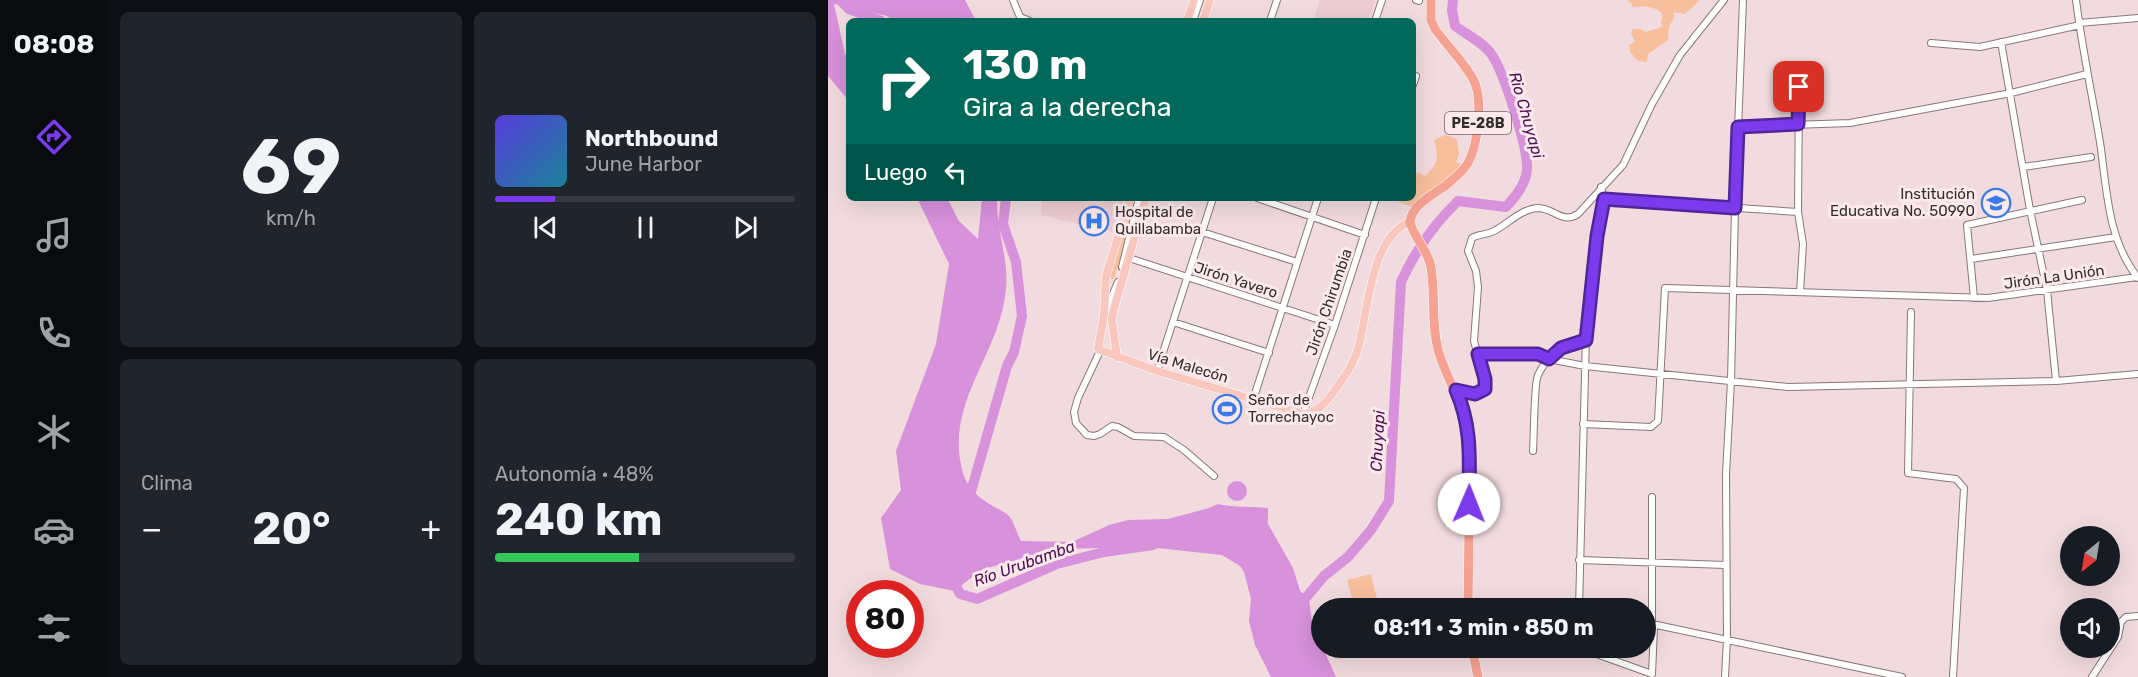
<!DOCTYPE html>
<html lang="es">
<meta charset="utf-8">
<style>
:root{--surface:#171b24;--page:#20242c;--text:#f1f3f6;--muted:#9ea1a6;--line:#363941;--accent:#7c3aed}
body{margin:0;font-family:Rubik,sans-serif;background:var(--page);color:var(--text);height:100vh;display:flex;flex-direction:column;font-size:22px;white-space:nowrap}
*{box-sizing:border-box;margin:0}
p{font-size:20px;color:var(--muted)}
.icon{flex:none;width:33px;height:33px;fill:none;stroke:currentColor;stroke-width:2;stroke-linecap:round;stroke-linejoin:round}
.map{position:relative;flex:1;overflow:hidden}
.details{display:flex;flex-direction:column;gap:12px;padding:12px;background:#0d0f14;width:720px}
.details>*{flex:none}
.top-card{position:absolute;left:18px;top:18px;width:570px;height:183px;border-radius:9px;box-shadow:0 6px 24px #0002;background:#00695c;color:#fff;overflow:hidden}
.needle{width:39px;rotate:210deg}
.buttons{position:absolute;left:1232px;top:526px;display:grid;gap:12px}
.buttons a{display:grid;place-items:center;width:60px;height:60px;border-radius:50%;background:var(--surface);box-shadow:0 6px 24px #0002;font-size:30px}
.speed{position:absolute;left:18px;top:580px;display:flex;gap:12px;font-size:30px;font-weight:700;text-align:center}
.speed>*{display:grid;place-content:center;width:78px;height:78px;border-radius:50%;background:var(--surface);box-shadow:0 6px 24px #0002;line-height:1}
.speed .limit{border:9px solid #d22;background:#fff;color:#111}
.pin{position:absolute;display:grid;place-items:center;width:51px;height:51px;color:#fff;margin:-26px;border-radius:12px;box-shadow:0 3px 9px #0006}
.me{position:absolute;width:66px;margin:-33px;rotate:1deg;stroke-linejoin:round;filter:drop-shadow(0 0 4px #0008)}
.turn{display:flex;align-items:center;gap:21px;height:126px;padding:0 18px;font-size:27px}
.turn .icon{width:78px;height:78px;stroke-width:2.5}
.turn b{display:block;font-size:42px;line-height:51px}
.then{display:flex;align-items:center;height:57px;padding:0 18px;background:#0003;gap:12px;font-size:22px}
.big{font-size:45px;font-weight:700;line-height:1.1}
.details .card{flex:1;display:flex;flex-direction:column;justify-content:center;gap:9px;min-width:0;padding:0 21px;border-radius:9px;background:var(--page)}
.details .dial{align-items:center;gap:0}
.dial b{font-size:78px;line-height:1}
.song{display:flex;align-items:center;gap:18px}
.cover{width:72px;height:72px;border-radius:9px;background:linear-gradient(135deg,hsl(250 70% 55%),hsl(190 70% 35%))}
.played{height:6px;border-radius:3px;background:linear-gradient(90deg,var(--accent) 20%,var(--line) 20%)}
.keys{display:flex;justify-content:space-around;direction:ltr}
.heat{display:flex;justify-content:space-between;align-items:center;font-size:33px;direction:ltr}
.charge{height:9px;border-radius:4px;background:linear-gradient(90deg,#34c759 48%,var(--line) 0)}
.details .tiles{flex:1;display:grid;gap:12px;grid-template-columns:repeat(2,1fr)}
.trip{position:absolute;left:483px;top:598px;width:345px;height:60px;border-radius:30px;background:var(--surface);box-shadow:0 6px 24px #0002;font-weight:700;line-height:60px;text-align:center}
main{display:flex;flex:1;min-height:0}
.dock{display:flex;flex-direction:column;width:108px;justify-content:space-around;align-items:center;background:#090b0e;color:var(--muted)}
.dock .icon{width:42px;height:42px}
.dock .active{color:var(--accent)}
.dock b{font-size:27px;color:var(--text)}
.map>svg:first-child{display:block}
.built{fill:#edcdd2}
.green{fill:#f8bf9d}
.water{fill:#d891db}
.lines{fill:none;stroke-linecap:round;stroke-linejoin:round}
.river{stroke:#d891db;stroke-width:10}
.minor-casing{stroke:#8b7679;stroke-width:8}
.major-casing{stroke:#fff;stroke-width:9}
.highway-casing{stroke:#fff;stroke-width:10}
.minor{stroke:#fff;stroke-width:6}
.major{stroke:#fac7be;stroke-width:8}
.highway{stroke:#f6a293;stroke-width:9}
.route-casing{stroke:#51269a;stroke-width:15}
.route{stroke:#7c3aed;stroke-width:10}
.labels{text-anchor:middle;stroke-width:6;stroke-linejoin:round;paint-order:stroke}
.shield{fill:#fce9eb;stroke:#716567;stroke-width:1.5}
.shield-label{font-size:14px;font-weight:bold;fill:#352d2e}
.poi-label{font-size:15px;fill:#352d2e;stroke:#fce9eb;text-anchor:start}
.street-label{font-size:15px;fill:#352d2e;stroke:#fce9eb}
.water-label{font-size:16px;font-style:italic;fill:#4f0f53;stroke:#fce9eb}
</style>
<main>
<nav class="dock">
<b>08:08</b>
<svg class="icon active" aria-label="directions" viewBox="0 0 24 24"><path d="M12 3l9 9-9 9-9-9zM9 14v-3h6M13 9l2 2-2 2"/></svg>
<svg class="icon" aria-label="music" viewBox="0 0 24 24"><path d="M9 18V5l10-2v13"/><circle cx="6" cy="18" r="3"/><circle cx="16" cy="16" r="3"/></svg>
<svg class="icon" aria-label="phone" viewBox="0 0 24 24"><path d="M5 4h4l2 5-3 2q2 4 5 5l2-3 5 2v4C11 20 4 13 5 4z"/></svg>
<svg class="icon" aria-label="climate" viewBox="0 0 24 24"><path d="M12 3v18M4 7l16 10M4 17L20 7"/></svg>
<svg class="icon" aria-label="car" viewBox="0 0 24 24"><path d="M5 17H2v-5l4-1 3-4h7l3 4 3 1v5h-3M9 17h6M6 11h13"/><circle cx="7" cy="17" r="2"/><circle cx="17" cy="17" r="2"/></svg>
<svg class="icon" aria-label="filters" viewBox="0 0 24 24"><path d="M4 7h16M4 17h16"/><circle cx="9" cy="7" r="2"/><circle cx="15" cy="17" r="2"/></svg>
</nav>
<section class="details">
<div class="tiles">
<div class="card dial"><b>69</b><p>km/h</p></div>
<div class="card">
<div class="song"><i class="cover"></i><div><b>Northbound</b><p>June Harbor</p></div></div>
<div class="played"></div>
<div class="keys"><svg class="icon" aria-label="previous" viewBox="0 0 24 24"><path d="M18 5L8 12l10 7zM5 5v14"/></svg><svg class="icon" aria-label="pause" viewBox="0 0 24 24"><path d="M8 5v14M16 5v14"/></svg><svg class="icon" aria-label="next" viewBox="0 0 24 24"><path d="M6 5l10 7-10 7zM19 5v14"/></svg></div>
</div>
<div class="card"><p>Clima</p>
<div class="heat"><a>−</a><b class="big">20°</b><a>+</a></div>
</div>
<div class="card"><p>Autonomía · 48%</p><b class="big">240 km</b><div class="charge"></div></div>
</div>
</section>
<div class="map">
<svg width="1310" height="677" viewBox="0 0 1310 677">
<rect width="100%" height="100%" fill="#f2dbde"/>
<!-- built -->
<path class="built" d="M492,0H547L540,21H485Z
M214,198H299L288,233L213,215Z"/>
<!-- green -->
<path class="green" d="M872,0L857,14L846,12V18L841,27L840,40L820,54L819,62L810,61L802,52L801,45L807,42L803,33L805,29H813L818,32L834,27L833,21L835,15C829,6 815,6 805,7L803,3L799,0Z
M617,135L629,139L631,154L628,162L636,166L586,211L582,206L569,201L568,198H585V178L590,172L597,176C610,164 611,157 606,140Z
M303,198H312L286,279L277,278Z
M543,574L551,607L527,609L519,580Z"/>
<!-- water -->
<path class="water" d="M0,0H137L148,21H66L59,16L6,4L17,54L21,60V101L0,76Z
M89,198H119L131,221L150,239L154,198H169C168,229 181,259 178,289C172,356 115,403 135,473C139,488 152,499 165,506C170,509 177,512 181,516C186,522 189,534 193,541L244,542L281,525L300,520L340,519L381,508L390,504C406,508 423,506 440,508V524L465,568L479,613L508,677H443L427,645L421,621L423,599L416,572L412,566L394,555L320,547L230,549L155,569L126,591L92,584L62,569L53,518L73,490L68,451L108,344L121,264Z
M399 491a10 10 0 1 1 20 0a10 10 0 1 1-20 0Z"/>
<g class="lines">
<!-- river -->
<path class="river" d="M12,0L21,9L53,21
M140,502L179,366L186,352L194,316L188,262L175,224L178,198
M123,575L132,594L149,599L229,564L276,552L325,545
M463,591L476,600L479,622
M476,600L496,576L520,557L543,530L561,501L573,282C587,251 606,224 630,201L678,207C688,196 699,183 699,167C699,145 676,73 664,55C656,43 638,34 627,26L624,10L625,0"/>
<!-- minor casing -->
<g class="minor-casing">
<path id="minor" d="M185,0L192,17L202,21
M588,0L591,1
M1248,0C1254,48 1264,94 1272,142C1279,189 1279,239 1310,278
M365,21L372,0
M442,21L449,0
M547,21L554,0
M1251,23L1310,18
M1173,42L1202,210L1219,290L1228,381
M1103,43L1152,47L1252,25
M585,85L588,76
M971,87L970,212L975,244L972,292
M910,127L1022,123L1183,93L1259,74
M1195,167L1263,157
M429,198L537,235
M776,199L970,212
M374,232L469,262
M301,258L507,325
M1143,259L1288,237
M294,267L311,198
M1146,298L1139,225L1254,200
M277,312L290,282
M1083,312L1080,473L1128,479L1136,488L1125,677
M345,322L441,353
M272,351L250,398L246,412L247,417L248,423L259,435L266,436L272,434L284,426L290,427L306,436L336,437L356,450L386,476
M650,354H710L721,359L757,366L960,387L1228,381L1310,374
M329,371L385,198
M628,390L647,394L653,392L658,385L646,341L650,287L648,271L640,251L644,238C651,234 658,235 666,231C680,224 694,208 711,208C727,209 734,224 750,214L795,165L824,104L852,55L896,0
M425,400L490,198
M475,414L507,325L548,198
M755,424L823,427L830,421L837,288L1160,298L1309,277
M705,451C706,437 706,383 710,375C720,354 737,345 758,340
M824,497V624L1074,677
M751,560L898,565
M751,609L758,335L769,236L776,199L773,187
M758,648L760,651L824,674L826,628L824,624
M897,677L899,639L898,474L903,381L907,208L915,0
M1264,677L1290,637L1293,622L1298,617L1310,616"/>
</g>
<!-- major casing -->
<g class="major-casing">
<path id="major" d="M359,21L366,0
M375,21L382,0
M302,198L278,276L276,315L270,349L329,371L475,414C488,413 497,404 504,394C515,379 527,363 531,345C540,310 543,236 582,222
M289,357L284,320L285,312L318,198"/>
</g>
<!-- highway casing -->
<g class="highway-casing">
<path id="highway" d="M603,0V20L607,29C619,46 637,63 646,81C655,100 650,145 640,163C634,173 625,179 617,186C604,195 584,205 582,222C586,238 600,250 603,267C608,298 602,329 613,359C625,392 638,407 642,445L640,609
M644,648L650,677"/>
</g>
<!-- minor -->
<use href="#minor" class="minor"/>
<!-- major -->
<use href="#major" class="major"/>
<!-- highway -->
<use href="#highway" class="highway"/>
</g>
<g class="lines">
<!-- route casing -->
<g class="route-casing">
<path id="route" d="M641,504C641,463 645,429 628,390L647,394L657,389V379L650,354H710L721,359L733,348L758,340L769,236L776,199L907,208L910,127L970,124L971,87"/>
</g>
<!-- route -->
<use href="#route" class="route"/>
</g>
<!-- icons -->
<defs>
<g id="school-ring" transform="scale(1.5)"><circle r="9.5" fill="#fce9eb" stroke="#387be9" stroke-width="1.5"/><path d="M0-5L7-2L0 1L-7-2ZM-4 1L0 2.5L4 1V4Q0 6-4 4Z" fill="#387be9"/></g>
<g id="hospital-ring" transform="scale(1.5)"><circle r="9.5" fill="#fce9eb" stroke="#387be9" stroke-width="1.5"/><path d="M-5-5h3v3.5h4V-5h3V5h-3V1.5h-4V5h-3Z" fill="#387be9"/></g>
<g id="stadium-ring" transform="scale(1.5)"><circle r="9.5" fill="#fce9eb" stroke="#387be9" stroke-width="1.5"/><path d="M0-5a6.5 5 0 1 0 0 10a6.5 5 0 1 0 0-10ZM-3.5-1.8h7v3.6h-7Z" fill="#387be9"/></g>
</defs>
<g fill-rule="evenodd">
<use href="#school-ring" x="1168" y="203"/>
<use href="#hospital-ring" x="266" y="221"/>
<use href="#stadium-ring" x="399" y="409"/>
</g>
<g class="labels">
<!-- shield labels -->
<rect class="shield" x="617" y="112" width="66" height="22" rx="4.5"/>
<g class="shield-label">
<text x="650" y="128">PE-28B</text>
</g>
<!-- poi labels -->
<g class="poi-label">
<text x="1147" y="199" text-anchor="end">Institución<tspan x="1147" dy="17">Educativa No. 50990</tspan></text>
<text x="287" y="217">Hospital de<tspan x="287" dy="17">Quillabamba</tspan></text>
<text x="420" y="405">Señor de<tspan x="420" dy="17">Torrechayoc</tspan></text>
</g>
<!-- street labels -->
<g class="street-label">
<text transform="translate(1226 277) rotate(-8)" y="5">Jirón La Unión</text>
<text transform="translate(408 280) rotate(18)" y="5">Jirón Yavero</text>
<text transform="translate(501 302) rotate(-71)" y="5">Jirón Chirumbia</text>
<text transform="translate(360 366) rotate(17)" y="5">Vía Malecón</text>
</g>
<!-- water labels -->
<g class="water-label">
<text transform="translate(699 115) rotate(74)" y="6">Rio Chuyapi</text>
<text transform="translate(549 441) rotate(-87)" y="6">Chuyapi</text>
<text transform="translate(196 563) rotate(-20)" y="6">Río Urubamba</text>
</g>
</g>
</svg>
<div class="buttons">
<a><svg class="needle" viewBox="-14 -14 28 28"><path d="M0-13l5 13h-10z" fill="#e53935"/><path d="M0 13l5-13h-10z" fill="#9ea1a6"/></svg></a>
<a><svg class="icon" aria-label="sound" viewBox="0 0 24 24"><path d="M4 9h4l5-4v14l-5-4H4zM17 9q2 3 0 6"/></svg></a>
</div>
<div class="speed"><div class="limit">80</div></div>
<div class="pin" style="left:971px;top:87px;background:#d93025"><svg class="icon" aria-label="arrive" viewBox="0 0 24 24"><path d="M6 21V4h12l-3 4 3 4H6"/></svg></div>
<svg class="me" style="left:641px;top:504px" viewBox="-20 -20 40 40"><circle r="19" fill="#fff"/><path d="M0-13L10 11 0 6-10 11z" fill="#7c3aed"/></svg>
<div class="trip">08:11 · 3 min · 850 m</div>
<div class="top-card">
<div class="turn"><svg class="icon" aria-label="right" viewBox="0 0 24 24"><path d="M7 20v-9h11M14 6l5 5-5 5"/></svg><div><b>130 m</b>Gira a la derecha</div></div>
<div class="then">Luego<svg class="icon" aria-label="left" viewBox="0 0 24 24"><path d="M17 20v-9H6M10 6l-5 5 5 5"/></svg></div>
</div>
</div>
</main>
